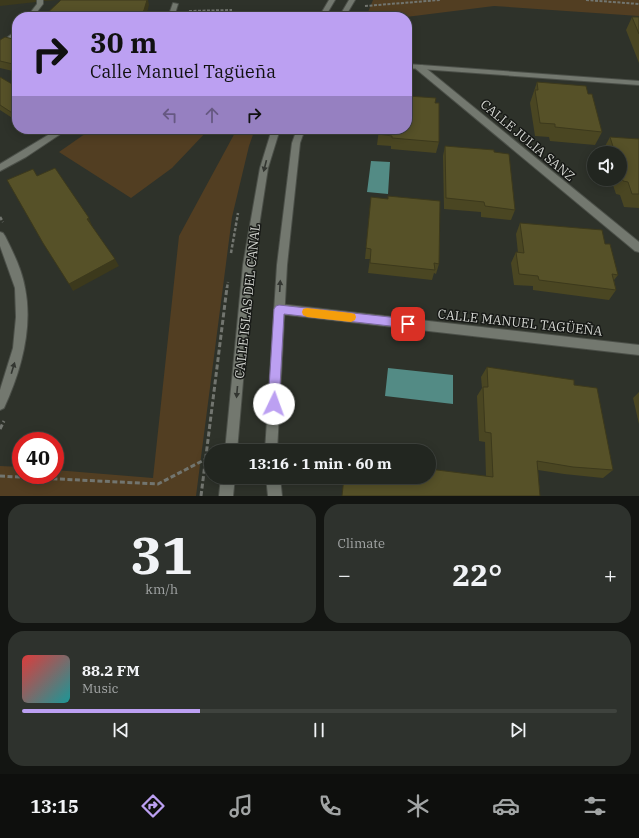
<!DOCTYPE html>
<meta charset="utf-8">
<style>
:root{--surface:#222620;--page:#2e322d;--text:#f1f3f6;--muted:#a2a5a5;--line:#3f433e;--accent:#bca0f2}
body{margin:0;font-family:"IBM Plex Serif",serif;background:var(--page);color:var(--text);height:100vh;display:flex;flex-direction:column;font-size:15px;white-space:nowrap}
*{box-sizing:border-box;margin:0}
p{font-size:13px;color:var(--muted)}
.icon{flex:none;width:22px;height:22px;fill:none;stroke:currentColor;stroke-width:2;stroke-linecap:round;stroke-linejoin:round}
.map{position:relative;height:496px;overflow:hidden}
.side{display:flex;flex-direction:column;gap:8px;padding:8px;background:#131512;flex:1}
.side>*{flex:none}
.banner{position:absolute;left:12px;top:12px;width:400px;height:122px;border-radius:16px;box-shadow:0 2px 10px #0003,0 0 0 1px var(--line);background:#bca0f2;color:#111;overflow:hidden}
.buttons{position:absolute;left:587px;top:146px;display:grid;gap:8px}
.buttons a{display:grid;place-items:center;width:40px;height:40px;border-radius:50%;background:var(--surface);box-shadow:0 2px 10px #0003,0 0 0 1px var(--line);font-size:20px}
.speed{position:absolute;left:12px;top:432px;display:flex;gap:8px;font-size:20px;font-weight:700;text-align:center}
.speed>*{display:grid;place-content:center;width:52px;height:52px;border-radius:50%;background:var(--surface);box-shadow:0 2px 10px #0003,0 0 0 1px var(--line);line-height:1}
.speed .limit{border:6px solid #d22;background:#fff;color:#111}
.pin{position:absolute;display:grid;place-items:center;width:34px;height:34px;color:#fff;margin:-17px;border-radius:8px;box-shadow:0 2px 6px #0006}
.me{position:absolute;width:44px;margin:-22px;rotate:3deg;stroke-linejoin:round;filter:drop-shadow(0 0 3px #0008)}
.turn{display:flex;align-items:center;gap:14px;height:84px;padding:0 12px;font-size:18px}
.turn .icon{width:52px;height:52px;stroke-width:2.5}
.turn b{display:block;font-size:28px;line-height:34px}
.lanes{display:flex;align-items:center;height:38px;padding:0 12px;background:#0003;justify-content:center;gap:20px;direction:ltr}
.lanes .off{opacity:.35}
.big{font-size:30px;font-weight:700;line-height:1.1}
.side .card{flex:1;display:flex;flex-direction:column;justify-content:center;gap:6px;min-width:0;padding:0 14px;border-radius:16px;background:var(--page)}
.side .dial{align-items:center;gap:0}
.dial b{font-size:52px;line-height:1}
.song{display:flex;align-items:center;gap:12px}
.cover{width:48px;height:48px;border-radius:6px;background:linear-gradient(135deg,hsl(0 70% 55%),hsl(180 70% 35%))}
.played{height:4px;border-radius:2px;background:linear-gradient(90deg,var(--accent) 30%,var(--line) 30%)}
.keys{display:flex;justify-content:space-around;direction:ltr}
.heat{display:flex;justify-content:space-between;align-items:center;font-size:22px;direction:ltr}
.side .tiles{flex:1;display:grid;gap:8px;grid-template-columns:1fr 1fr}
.card:last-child{grid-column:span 2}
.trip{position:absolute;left:204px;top:444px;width:232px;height:40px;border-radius:20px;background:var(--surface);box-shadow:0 2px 10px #0003,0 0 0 1px var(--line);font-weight:700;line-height:40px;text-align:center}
.dock{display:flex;height:64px;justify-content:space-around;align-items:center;background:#0e0f0d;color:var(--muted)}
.dock .icon{width:28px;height:28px}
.dock .active{color:var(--accent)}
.dock b{font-size:18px;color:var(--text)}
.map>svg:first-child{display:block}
.green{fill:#523e22}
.water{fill:#538b85}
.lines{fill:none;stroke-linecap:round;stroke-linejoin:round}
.pedestrian-casing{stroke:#4b4f48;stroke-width:2}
.minor-casing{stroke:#4b4f48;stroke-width:2}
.tertiary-casing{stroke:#4b4f48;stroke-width:2}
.path-far2{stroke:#72756f;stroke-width:2;stroke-dasharray:3 1.5;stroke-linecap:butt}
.path-far1{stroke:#72756f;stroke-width:2.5;stroke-dasharray:3.5 2;stroke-linecap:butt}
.path{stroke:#72756f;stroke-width:3;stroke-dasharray:5 2.5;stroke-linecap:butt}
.pedestrian{fill:#73786f;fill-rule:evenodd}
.minor{fill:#73786f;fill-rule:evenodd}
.tertiary{fill:#73786f;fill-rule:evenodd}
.wall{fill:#4a4622}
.shaded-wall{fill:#3c391c}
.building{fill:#565128;stroke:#3c391c}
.oneway{fill:#333631}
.route{fill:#bca0f2;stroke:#7a689d}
.slow{fill:#f59e0b}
.labels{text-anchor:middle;stroke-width:3;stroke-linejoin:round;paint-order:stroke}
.street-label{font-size:13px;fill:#d4d6d1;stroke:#171916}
</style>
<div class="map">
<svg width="639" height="496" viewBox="0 0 639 496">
<rect width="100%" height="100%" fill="#2e322a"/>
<!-- green -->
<path class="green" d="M373,0H639V16L494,6L406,17H366Z
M92,129H209L172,168L131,198L59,152Z
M237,129H255L249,146L232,217L196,496H0V466L21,467V475H55V470L153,478L179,236Z"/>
<!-- water -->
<path class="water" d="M371,161L390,162L388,194L367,192Z
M388,368L453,375V404L385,396Z"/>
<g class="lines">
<!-- pedestrian casing -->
<g class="pedestrian-casing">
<path id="pedestrian" d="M416,65H422L639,242V252L635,251L416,69Z"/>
</g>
<!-- minor casing -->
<g class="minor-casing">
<path id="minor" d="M37,0H43V4L33,17H27L37,4Z
M173,3L178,4L174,17H168Z
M17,30V36L0,49V43Z
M407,64L639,81V85L407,68Z
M58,129H68L26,157L0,171V164Z
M0,232L3,233L5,236C13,252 22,270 25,288C33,328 21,371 4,408L0,410V390L13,348L16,317L15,288L0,246Z
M279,304L639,345V355L279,314L275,312L274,309L275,306Z"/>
</g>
<!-- tertiary casing -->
<g class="tertiary-casing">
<path id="tertiary" d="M329,0H335L325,17H319Z
M349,0H355L345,17H339Z
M272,129H280L268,168L253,265L237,451H225L243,265L260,168Z
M297,129H305L300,143L287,265L277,451H265L277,265L292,143Z
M221,477H235L233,496H219Z
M266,477H280L282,496H268Z"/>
</g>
<!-- path-far2 -->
<path class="path-far2" d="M586,0L639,4
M365,6L440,0
M189,11L232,10"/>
<!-- path-far1 -->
<path class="path-far1" d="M0,217L3,222
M231,253L238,213
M227,288L228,282"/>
<!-- path -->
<path class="path" d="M0,429L4,421
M0,476L158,484L206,459
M201,496L227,287"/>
<!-- pedestrian -->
<use href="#pedestrian" class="pedestrian"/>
<!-- minor -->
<use href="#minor" class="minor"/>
<!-- tertiary -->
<use href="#tertiary" class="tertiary"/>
</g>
<!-- wall -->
<path class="wall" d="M632,17H639V63L626,30Z
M0,40H17V72L0,68Z
M0,77L17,87V121L0,110Z
M537,82L588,94L602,132L595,145L550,141L549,137L535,136L530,103Z
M435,103L439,142L436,153L391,149V146L377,145L379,129Z
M610,137L639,139V208L624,207L620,195L616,194L611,179H620V153H604L603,150Z
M445,146L494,152L515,210L511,220L481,217V212L444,209L443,156Z
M371,197L439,264L436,274L434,273L432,280L368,273L370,259H365Z
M520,223L605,244L618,275L614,280L616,290L609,300L533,290V286L514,285L511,263L516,252L518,253L516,234Z
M487,367L574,385L613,470L603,478L564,474L538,470L540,496L486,476L485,442L479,441L477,396L482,388L481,377Z
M639,392V424L633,398Z"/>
<!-- shaded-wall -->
<path class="shaded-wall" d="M0,0H36V2L0,6Z
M44,0H57L44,1Z
M147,0H148L149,5L146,17H140Z
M89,218L92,226L90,227L87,219Z
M115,259L119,266L73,291L69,284Z"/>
<!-- building -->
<path class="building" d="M61,0H147L144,10L140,17H43Z
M632,17H639V34Z
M5,37L17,40V65L0,61V40Z
M0,77L17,87V116L0,105Z
M537,82L586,86L588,94H592L602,132L555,127V124L540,123L535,90H538Z
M407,92H408V96L436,98L435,103H439V142L392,138V136L378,134L379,129H407Z
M610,137L639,139V194H632L628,182L623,181L620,171V153H615Z
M445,146L494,150V152L509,154L515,210L485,206L484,202L446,198Z
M55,168L89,218L87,219L115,259L69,284L43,243L7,180L33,169L37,176Z
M388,196L440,201L439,264L434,263L435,270L370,263L371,249L366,248L371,197L388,199Z
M520,223L602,230L605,244H610L618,275L612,274L616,290L539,280L538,276L519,274L516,252L524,253Z
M487,367L574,380V385L597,388L613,470L573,467L537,461L540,496H342L344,477H429V469L493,477L491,433L485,432L483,387H488Z"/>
<!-- one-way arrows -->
<defs><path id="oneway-solid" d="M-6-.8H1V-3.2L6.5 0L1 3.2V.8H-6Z"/></defs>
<g class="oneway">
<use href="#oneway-solid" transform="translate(265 166) rotate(104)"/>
<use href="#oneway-solid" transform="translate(280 286) rotate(-87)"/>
<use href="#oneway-solid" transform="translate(13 368) rotate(-73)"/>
<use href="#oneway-solid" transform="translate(237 392) rotate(95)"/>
</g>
<!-- route -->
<path class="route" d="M279,305L408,319L411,321L413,324L411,327L408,328L284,314L279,404L278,408L274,409L270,408L268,404L274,309L276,306Z"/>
<!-- slow -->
<path class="slow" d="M307,308L351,313L355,314L356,317L355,320L351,322L307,317L303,315L302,312L303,309Z"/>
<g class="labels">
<!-- street labels -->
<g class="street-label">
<text transform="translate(528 140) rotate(40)" y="5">CALLE JULIA SANZ</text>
<text transform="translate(247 301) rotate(-84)" y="5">CALLE ISLAS DEL CANAL</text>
<text transform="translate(520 322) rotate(6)" y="5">CALLE MANUEL TAGÜEÑA</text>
</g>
</g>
</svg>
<div class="buttons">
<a><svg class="icon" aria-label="sound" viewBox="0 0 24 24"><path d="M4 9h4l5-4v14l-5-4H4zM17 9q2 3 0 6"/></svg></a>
</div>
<div class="speed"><div class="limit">40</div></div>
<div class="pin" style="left:408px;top:324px;background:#d93025"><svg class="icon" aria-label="arrive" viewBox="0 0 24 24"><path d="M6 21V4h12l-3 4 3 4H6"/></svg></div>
<svg class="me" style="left:274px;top:404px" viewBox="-20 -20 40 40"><circle r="19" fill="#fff"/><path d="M0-13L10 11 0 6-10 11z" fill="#bca0f2"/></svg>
<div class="trip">13:16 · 1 min · 60 m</div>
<div class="banner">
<div class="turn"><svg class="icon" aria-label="right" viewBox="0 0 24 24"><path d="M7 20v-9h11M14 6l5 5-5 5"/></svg><div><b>30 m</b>Calle Manuel Tagüeña</div></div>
<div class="lanes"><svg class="icon off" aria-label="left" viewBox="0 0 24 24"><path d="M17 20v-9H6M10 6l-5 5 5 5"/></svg><svg class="icon off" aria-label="ahead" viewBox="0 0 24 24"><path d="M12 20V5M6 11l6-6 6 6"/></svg><svg class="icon" aria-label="right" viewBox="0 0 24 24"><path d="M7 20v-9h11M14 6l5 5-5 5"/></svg></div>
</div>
</div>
<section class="side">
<div class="tiles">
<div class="card dial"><b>31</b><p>km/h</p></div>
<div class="card"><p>Climate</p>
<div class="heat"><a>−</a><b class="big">22°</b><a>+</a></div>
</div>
<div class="card">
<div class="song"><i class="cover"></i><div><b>88.2 FM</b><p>Music</p></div></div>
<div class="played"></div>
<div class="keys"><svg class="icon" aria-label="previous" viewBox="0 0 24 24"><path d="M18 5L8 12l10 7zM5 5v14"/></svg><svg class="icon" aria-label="pause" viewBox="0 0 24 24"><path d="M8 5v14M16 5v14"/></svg><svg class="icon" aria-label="next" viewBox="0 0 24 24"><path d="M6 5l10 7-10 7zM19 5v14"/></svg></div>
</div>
</div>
</section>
<nav class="dock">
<b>13:15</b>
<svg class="icon active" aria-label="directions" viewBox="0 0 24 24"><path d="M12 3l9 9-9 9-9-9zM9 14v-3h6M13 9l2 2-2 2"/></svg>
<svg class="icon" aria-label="music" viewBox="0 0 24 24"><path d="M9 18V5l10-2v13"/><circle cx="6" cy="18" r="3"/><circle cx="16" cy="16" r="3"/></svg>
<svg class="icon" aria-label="phone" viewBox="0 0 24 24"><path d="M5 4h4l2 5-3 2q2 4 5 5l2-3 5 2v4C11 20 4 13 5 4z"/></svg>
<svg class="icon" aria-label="climate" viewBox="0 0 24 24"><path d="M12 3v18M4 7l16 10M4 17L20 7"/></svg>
<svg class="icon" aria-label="car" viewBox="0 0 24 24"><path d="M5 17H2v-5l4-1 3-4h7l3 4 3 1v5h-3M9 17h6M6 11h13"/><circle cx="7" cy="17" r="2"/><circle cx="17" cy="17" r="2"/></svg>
<svg class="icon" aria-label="filters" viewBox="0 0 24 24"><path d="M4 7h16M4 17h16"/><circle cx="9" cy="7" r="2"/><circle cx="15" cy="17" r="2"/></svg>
</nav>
